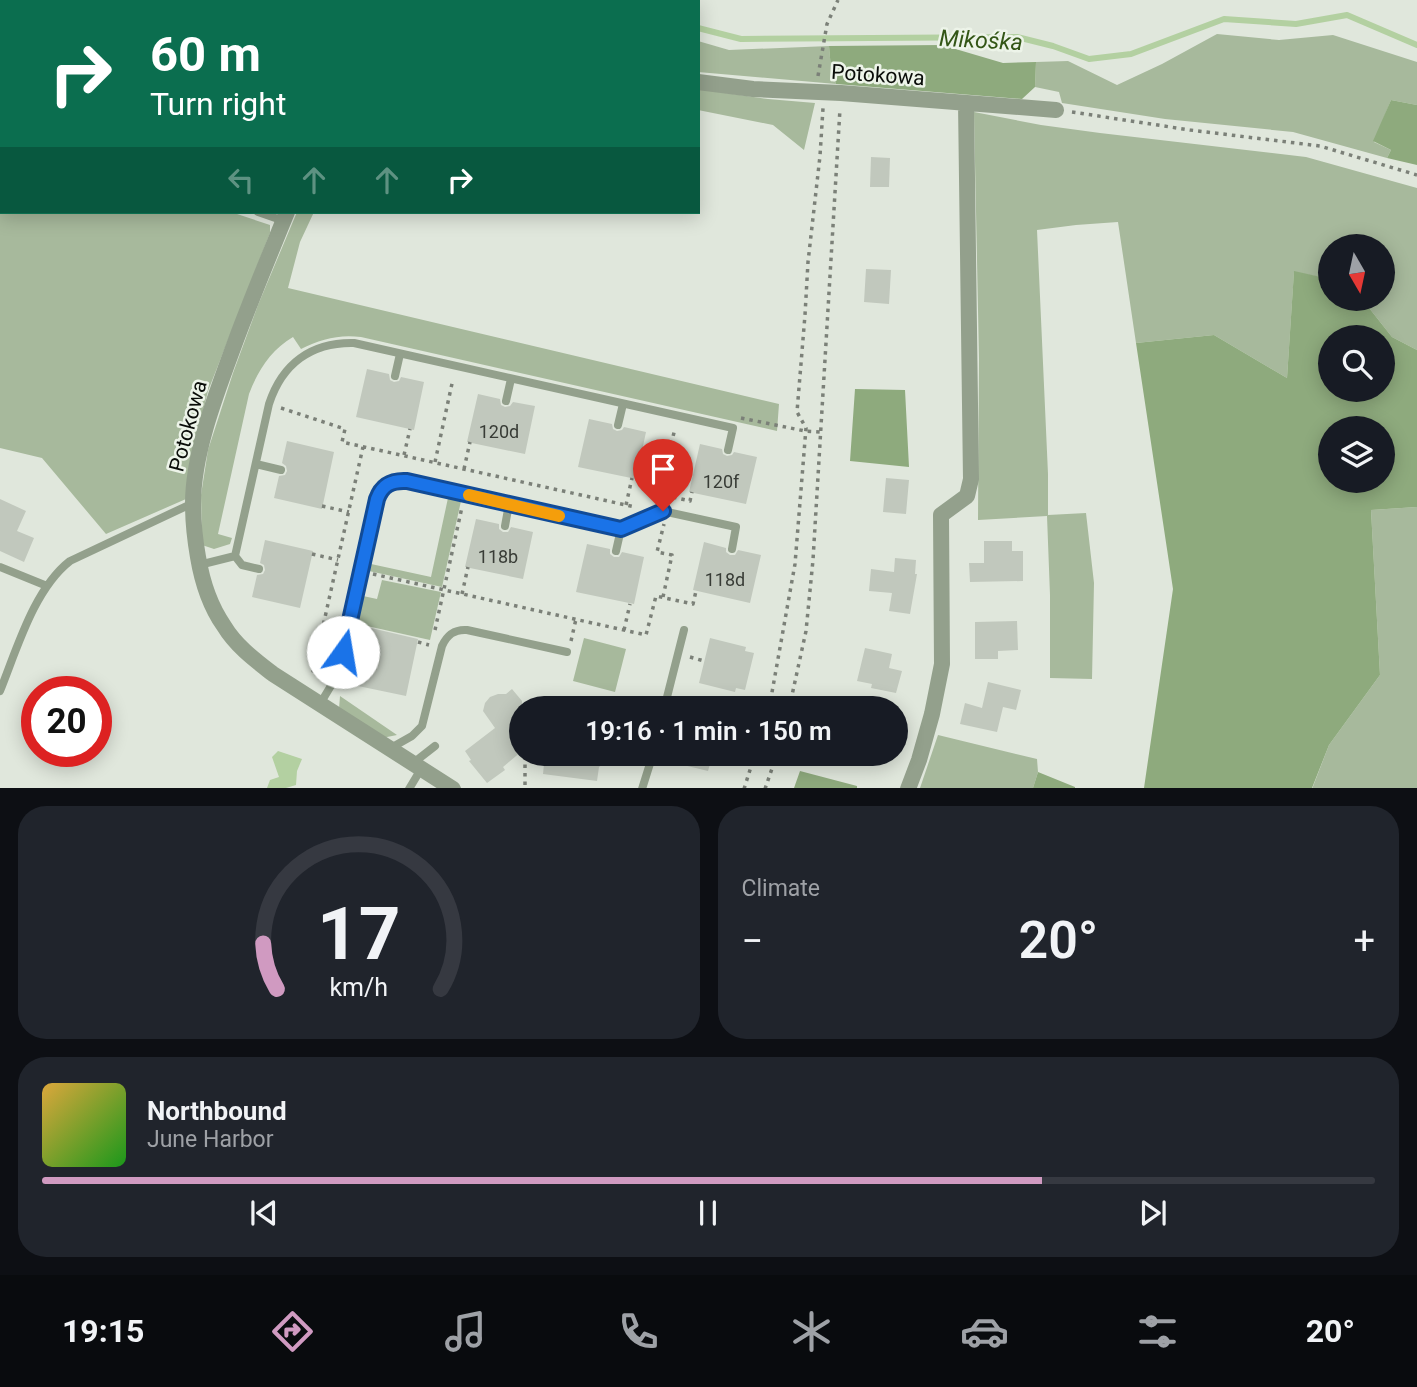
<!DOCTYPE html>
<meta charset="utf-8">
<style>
:root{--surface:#171b24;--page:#20242c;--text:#f1f3f6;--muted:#9ea1a6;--line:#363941;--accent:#d09ac1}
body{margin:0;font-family:Roboto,sans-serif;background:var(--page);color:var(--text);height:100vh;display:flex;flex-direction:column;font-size:26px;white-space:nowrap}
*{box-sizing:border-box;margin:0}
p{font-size:23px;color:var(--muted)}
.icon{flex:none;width:38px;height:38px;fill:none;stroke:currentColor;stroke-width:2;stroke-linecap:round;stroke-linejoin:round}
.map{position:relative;height:788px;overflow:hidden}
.drawer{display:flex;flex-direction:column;gap:18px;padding:18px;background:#0d0f14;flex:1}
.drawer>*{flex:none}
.hud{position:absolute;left:0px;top:0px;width:700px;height:214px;box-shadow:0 4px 18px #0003;background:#0b6e4f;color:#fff;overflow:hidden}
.needle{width:46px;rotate:171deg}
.buttons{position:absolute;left:1318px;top:234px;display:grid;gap:14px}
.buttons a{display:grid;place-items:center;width:77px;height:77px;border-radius:50%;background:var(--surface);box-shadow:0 4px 18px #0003;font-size:35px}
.speed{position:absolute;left:21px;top:676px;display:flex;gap:14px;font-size:35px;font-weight:700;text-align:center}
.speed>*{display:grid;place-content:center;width:91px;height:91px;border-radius:50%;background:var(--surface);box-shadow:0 4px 18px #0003;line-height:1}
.speed .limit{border:10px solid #d22;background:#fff;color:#111}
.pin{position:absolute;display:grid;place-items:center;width:60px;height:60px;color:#fff;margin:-72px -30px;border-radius:50% 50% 50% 0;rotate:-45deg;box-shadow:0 0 7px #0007}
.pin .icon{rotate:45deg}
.me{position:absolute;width:77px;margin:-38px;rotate:13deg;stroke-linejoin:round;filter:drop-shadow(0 0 5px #0008)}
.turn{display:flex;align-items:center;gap:24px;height:147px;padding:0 35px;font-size:32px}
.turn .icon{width:91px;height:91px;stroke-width:2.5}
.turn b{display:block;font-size:49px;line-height:60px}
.lanes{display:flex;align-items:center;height:66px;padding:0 35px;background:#0003;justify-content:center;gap:35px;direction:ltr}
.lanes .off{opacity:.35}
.big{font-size:52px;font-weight:600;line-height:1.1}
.drawer .tile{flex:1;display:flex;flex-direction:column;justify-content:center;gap:10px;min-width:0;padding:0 24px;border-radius:28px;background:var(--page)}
.drawer .dial{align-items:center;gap:0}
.dial svg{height:182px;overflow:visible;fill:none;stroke:var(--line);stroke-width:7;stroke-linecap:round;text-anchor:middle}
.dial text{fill:var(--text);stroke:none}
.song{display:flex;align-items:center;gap:21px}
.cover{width:84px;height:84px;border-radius:10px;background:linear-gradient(135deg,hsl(40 70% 55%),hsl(120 70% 35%))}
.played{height:7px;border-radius:4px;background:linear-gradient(90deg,var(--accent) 75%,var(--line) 75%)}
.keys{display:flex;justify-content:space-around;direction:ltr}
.heat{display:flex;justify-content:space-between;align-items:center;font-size:38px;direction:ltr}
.drawer .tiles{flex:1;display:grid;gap:18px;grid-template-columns:1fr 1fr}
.tile:last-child{grid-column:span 2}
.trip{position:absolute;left:509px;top:696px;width:399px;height:70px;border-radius:35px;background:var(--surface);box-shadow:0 4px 18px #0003;font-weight:600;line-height:70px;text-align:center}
.dock{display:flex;height:112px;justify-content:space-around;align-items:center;background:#090b0e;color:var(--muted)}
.dock .icon{width:49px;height:49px}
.dock .selected{color:var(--accent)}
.dock b{font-size:32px;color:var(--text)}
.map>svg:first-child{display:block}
.green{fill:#a7b99c}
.forest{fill:#8eaa7d;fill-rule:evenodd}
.water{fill:#b3d0a1}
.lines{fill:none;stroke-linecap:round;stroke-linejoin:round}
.stream{stroke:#b3d0a1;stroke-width:6}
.building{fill:#c1c8bd}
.path{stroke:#7b8078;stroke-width:3.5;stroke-dasharray:3.5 5;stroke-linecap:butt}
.service{stroke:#93a08c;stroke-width:8}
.minor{stroke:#93a08c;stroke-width:16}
.route-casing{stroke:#114b97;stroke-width:18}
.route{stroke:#1a73e8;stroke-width:12}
.slow{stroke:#f59e0b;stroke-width:12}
.labels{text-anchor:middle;stroke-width:5;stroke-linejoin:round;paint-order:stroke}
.number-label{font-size:18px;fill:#383c36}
.street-label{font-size:21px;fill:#0a0d09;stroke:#edf4e9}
.water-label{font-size:23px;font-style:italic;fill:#335616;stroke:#edf4e9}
</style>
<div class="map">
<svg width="1417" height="789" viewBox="0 0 1417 789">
<rect width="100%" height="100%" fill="#e0e7dc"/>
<!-- green -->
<path class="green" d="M1217,34L1279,40L1333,35L1417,62V105L1391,100L1374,142L1391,150L1387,158L1293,132L1165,119L1062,103L1059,92L1035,87L1036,62L1068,61L1117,85L1162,64Z
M698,41L729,50L829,46L831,69L836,84L698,72Z
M698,89L768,99L815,103L804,150L773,125L698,110Z
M974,112L1041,125L1100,133L1306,157L1417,188V350L1392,337L1362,299H1382V247H1330V279L1294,272L1287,378L1214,335L1136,343L1118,222L1076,225L1037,230L1048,474V515L1086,513L1094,583L1092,679L1050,678V595L1047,516L978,520L979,359Z
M0,132L2,133V212H231L270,225V233L208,391L193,451L186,499L106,534L42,458L0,448Z
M297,212H314L300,242L288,288L779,404L777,431L361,337C340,334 320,339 301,349L293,337C271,350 258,370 249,394L218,534L232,538L230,544L214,549L202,545L201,495L208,450L233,373L258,305Z
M448,498L461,501L442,587L369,571L371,564L431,577Z
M1417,507V788L1312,789L1329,745L1380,675L1371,510Z
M382,580L441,592L430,640L358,624L363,596L377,599Z
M584,638L626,649L615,692L573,681Z
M340,696L397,735L382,738L339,709Z
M938,735L1037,759L1038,772L1033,788H920Z"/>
<!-- forest -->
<path class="forest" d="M358,0H585L587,2H367Z
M942,45L1003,63L1036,62L1035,87L1022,99L836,84L831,69L829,46Z
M1391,100L1417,105V165L1387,158L1391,150L1373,141Z
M1294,271L1330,279V299H1362L1392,337L1417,350V507L1371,510L1380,675L1329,745L1312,788H1144L1173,589L1136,343L1214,335L1287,378ZM1330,338H1382V390H1330ZM1330,429H1382V481H1330Z
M855,389L905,390L909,467L850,461Z
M800,771L857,786V789L794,788Z
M1038,772L1075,787V788H1033Z"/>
<!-- water -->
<path class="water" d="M278,751L302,759L297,771L296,785L286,788H267L270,780L279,777L272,757Z"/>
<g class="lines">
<!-- stream -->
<path class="stream" d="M618,0L621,2
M698,28L741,39L1017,37L1053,46L1089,59L1131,54L1224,19L1296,24L1347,15L1417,45"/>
</g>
<!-- building -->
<path class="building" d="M871,157L890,158L889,187H870Z
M866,269L891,270L889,304L864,302Z
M367,369L389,374L390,380L394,382L399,381L401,377L424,382L414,430L356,417Z
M478,394L500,399L501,405L505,407L510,406L513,402L535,406L525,454L467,442Z
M589,419L612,424L613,429L617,431L622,430L624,427L646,432L636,479L578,467Z
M287,441L334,452L322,509L274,498L279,476L285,475L287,471L286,466L282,463Z
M700,444L722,449L723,454L727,456L732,455L734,452L757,457L746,504L689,492Z
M886,478L909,480L906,514L883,512Z
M0,499L26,511L17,531L34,538L24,562L0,551Z
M476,519L499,524V529L503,532H508L511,527L533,532L523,579L465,567Z
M265,540L313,551L300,608L252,597L257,575L263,574L265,570L264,565L260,563Z
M984,541H1012V551H1023V581L970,582L969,563H984Z
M704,542L726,548V552L730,555H735L738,550L761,555L750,603L693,590Z
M587,544L610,549V554L614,557H619L622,552L644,557L634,604L576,592Z
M895,558L916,560L915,574H917L910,614L889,611L892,593L869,591L871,569L894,572Z
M1017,621L1018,650L998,651V659H975V622Z
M371,628L418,639L406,696L358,686L363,663L369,662L371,658L370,653L366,651Z
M710,638L746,647L745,651L754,653L745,690L736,688L735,692L699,683Z
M865,648L892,654L889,668L902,671L896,693L871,688L872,684L857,681Z
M988,682L1021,690L1016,710L1003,707L997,732L960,724L965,703L982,708Z
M512,689L522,701V751L503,767L505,770L487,783L469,761L471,760L465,751L495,728L483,711L485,703L490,697L498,694H506Z
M545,754H615L599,767L597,781L543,774Z
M664,754H713L708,771L663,760Z"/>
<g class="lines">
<!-- path -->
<path class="path" d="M818,76L827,24L838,0
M1072,112L1190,130L1320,146L1417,175
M281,408L345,429L342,442L635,507
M741,418L805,431L821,432
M404,455L410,429
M435,462L453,379
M464,469L470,442
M660,494L675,428
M658,497L660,494L690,501L692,492
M626,505L632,478
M322,506L349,512
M312,554L338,560
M373,574L646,635L656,596L693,604L696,591
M462,594L468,567
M663,597L672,555L657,552L664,524
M435,630L462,507
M624,630L630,604
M571,641L576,619
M418,642L429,645
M690,657L704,661
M324,674L313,671L363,447
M769,709L795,564L806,428L797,412L805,315L808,262L820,156L823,108
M789,709L806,631L813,560L840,109
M525,756V789
M744,789L755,754
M765,789L777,754"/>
<!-- service -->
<path class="service" d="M0,5L2,6
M0,123H2
M258,212L284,221
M395,376L400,354
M506,401L511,379
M618,425L623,404
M256,464L281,470
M505,526L509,504
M616,551L621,529
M235,556L242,565L259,569
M199,565L235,556L269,404C282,364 311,342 354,343L733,428L728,450
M0,567L47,586
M343,652L365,657
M0,691C17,649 34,589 70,561L193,503
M320,704L338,674L377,500C382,485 391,480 407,481L621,529L663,511L667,512L736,527L732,549
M664,709L684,630
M389,749L412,736L422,726L442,646C447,635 454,629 467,630L567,652
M412,764L435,746
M409,789L421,769
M642,789L653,754"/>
<!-- minor -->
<path class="minor" d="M321,0L326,2
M698,82L753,89L841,93L1056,110
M287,212C270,254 252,297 236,340C218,389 193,451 193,504C193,522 195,540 198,557C202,581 210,606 224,626C236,646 255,660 273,674L453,789
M908,789L919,760L932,714L942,664L941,515L967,496L971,479L966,103"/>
</g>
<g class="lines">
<!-- route casing -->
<g class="route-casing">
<path id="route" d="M343,652L377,499C382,485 391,480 407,481L621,529L663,511"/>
</g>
<!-- route -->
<use href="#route" class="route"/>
<!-- slow -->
<path class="slow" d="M469,495L559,516"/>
</g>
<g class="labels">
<!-- number labels -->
<g class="number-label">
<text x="499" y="438">120d</text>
<text x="721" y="488">120f</text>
<text x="498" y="563">118b</text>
<text x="725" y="586">118d</text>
</g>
<!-- street labels -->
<g class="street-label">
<text transform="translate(878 75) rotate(4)" y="7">Potokowa</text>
<text transform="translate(188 426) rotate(-75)" y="7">Potokowa</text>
</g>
<!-- water labels -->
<g class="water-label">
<text transform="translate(981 40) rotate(3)" y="8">Mikośka</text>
</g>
</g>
</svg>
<div class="buttons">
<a><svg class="needle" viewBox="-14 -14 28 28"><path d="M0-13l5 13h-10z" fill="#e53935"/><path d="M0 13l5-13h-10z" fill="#9ea1a6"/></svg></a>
<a><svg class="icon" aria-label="search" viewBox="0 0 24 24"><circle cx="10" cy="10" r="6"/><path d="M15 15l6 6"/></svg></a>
<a><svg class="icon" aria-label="layers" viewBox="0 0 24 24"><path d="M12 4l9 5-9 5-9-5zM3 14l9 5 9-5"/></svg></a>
</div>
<div class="speed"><div class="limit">20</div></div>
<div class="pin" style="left:663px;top:511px;background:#d93025"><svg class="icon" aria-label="arrive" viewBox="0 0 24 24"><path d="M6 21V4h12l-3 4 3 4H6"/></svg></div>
<svg class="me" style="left:343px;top:652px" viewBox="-20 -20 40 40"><circle r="19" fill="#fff"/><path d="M0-13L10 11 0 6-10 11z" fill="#1a73e8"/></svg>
<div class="trip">19:16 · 1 min · 150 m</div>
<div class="hud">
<div class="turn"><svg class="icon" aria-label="right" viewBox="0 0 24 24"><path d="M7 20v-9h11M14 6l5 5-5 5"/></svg><div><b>60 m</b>Turn right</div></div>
<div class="lanes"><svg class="icon off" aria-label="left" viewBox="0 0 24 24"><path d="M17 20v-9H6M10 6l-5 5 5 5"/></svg><svg class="icon off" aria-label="ahead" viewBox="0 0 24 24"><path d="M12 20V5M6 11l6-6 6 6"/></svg><svg class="icon off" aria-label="ahead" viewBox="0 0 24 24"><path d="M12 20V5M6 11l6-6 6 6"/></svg><svg class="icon" aria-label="right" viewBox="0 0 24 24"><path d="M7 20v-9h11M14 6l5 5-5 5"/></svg></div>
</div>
</div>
<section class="drawer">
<div class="tiles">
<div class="tile dial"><svg viewBox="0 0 100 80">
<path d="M14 69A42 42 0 1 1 86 69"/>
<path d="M14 69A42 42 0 0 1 8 49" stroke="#d09ac1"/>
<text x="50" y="56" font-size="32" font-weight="700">17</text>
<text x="50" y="72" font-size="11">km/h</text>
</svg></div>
<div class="tile"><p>Climate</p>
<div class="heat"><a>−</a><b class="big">20°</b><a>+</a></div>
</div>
<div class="tile">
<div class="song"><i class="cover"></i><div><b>Northbound</b><p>June Harbor</p></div></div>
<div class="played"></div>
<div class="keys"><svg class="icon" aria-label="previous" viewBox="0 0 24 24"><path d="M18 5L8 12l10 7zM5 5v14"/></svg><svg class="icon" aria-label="pause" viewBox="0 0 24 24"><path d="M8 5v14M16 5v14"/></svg><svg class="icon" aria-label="next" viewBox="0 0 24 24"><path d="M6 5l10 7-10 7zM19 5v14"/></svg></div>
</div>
</div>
</section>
<nav class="dock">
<b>19:15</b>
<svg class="icon selected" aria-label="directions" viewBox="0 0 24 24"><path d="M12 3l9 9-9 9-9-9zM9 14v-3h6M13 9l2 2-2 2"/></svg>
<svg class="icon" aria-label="music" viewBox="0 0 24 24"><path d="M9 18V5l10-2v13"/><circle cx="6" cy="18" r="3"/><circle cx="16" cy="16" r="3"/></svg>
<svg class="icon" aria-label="phone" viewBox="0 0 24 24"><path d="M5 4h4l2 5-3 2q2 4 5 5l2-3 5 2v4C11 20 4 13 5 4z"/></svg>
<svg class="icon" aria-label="climate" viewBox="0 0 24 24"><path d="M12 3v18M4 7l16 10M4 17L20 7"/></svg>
<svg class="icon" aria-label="car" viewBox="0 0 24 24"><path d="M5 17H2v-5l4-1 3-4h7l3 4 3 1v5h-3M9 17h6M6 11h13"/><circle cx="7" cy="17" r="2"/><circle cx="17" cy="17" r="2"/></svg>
<svg class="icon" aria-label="filters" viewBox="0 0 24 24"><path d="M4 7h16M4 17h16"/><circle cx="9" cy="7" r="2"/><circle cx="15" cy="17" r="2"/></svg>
<b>20°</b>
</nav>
